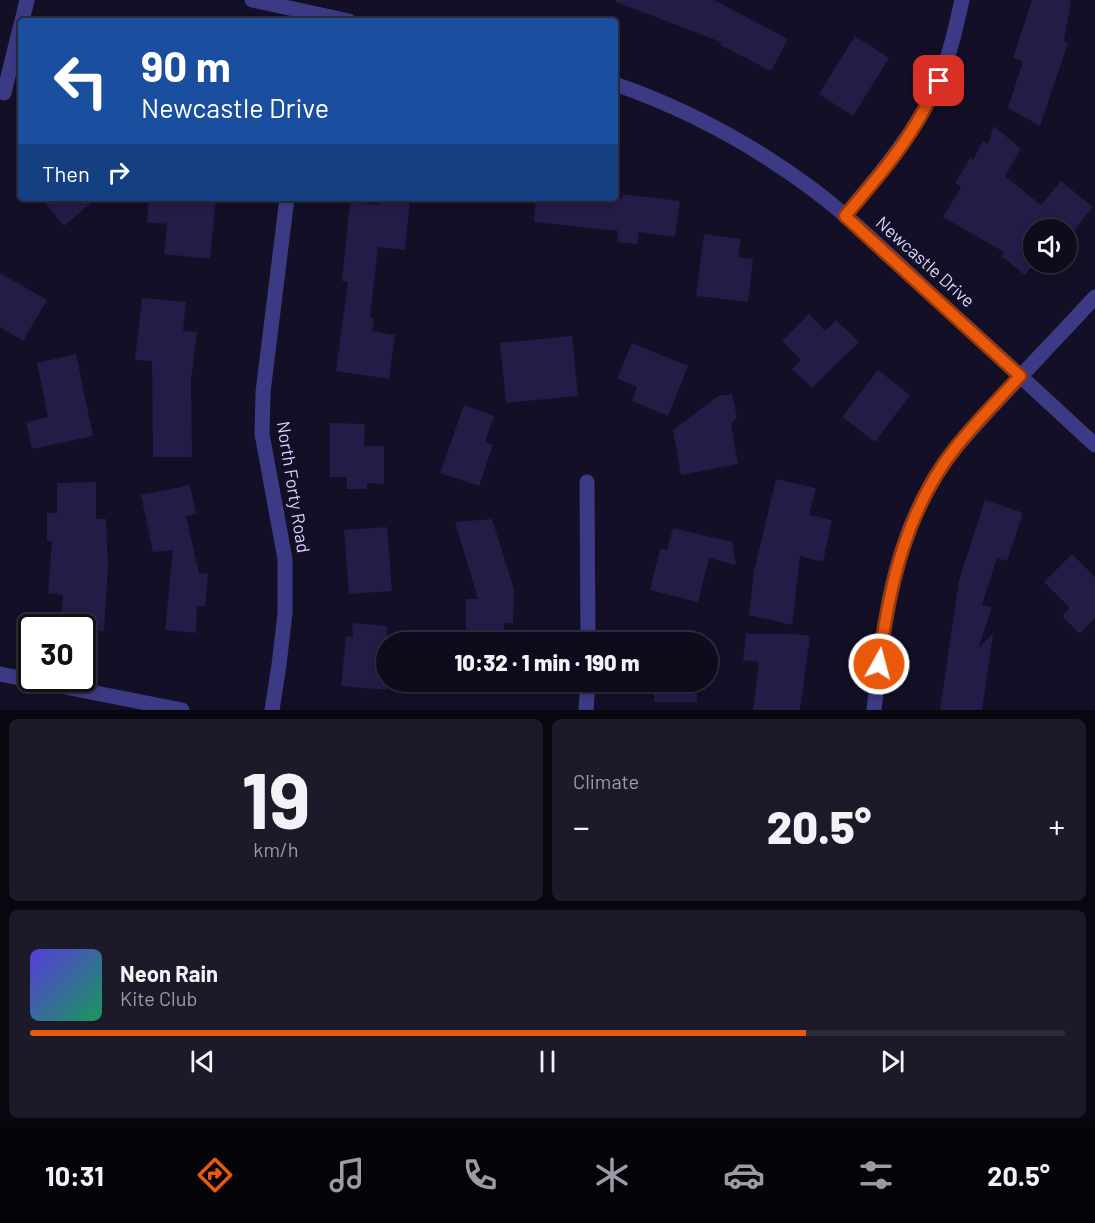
<!DOCTYPE html>
<meta charset="utf-8">
<style>
:root{--surface:#0e0b1c;--page:#1c1929;--text:#f1f3f6;--muted:#9b9ba3;--line:#2e2b3b;--accent:#ea580c}
body{margin:0;font-family:Barlow,sans-serif;background:var(--page);color:var(--text);height:100vh;display:flex;flex-direction:column;font-size:22px;white-space:nowrap}
*{box-sizing:border-box;margin:0}
p{font-size:20px;color:var(--muted)}
.icon{flex:none;width:33px;height:33px;fill:none;stroke:currentColor;stroke-width:2;stroke-linecap:round;stroke-linejoin:round}
.map{position:relative;height:710px;overflow:hidden}
.drawer{display:flex;flex-direction:column;gap:9px;padding:9px;background:#08060f;flex:1}
.drawer>*{flex:none}
.guide{position:absolute;left:18px;top:18px;width:600px;height:183px;border-radius:6px;box-shadow:0 3px 9px #0003,0 0 0 2px var(--line);background:#1a4fa0;color:#fff;overflow:hidden}
.buttons{position:absolute;left:1023px;top:219px;display:grid;gap:12px}
.buttons a{display:grid;place-items:center;width:54px;height:54px;border-radius:50%;background:var(--surface);box-shadow:0 3px 9px #0003,0 0 0 2px var(--line);font-size:30px}
.speed{position:absolute;left:18px;top:614px;display:flex;gap:12px;font-size:30px;font-weight:700;text-align:center}
.speed>*{display:grid;place-content:center;width:78px;height:78px;border-radius:50%;background:var(--surface);box-shadow:0 3px 9px #0003,0 0 0 2px var(--line);line-height:1}
.speed .limit{border:3px solid #111;border-radius:9px;background:#fff;color:#111}
.pin{position:absolute;display:grid;place-items:center;width:51px;height:51px;color:#fff;margin:-26px;border-radius:12px;box-shadow:0 3px 9px #0006}
.me{position:absolute;width:66px;margin:-33px;rotate:7deg;stroke-linejoin:round;filter:drop-shadow(0 0 4px #0008)}
.turn{display:flex;align-items:center;gap:21px;height:126px;padding:0 24px;font-size:27px}
.turn .icon{width:78px;height:78px;stroke-width:2.5}
.turn b{display:block;font-size:42px;line-height:51px}
.then{display:flex;align-items:center;height:57px;padding:0 24px;background:#0003;gap:12px;font-size:22px}
.big{font-size:45px;font-weight:800;line-height:1.1}
.drawer .widget{flex:1;display:flex;flex-direction:column;justify-content:center;gap:9px;min-width:0;padding:0 21px;border-radius:9px;background:var(--page)}
.drawer .dial{align-items:center;gap:0}
.dial b{font-size:78px;line-height:1}
.song{display:flex;align-items:center;gap:18px}
.cover{width:72px;height:72px;border-radius:9px;background:linear-gradient(135deg,hsl(250 70% 55%),hsl(150 70% 35%))}
.played{height:6px;border-radius:3px;background:linear-gradient(90deg,var(--accent) 75%,var(--line) 75%)}
.keys{display:flex;justify-content:space-around;direction:ltr}
.heat{display:flex;justify-content:space-between;align-items:center;font-size:33px;direction:ltr}
.drawer .tiles{flex:1;display:grid;gap:9px;grid-template-columns:1fr 1fr}
.widget:last-child{grid-column:span 2}
.trip{position:absolute;left:376px;top:632px;width:342px;height:60px;border-radius:30px;background:var(--surface);box-shadow:0 3px 9px #0003,0 0 0 2px var(--line);font-weight:800;line-height:60px;text-align:center}
.tab-bar{display:flex;height:96px;justify-content:space-around;align-items:center;background:#06040b;color:var(--muted)}
.tab-bar .icon{width:42px;height:42px}
.tab-bar .active{color:var(--accent)}
.tab-bar b{font-size:27px;color:var(--text)}
.map>svg:first-child{display:block}
.building{fill:#241b47}
.lines{fill:none;stroke-linecap:round;stroke-linejoin:round}
.minor{stroke:#3d3a85;stroke-width:15}
.route-casing{stroke:#983908;stroke-width:15}
.route{stroke:#ea580c;stroke-width:10}
.labels{text-anchor:middle;stroke-width:6;stroke-linejoin:round;paint-order:stroke}
.street-label{font-size:18px;fill:#d9d4ff;stroke:#130f26}
</style>
<div class="map">
<svg width="1095" height="710" viewBox="0 0 1095 710">
<rect width="100%" height="100%" fill="#130f26"/>
<!-- building -->
<path class="building" d="M616,0H714L788,39L771,71L720,45L721,42L616,2Z
M1032,0H1071L1064,41L1068,43L1040,126L1008,108L1023,61L1013,58Z
M855,36L889,58L853,116L819,94Z
M994,126L1021,149L1005,176L1041,205L1061,181L1093,207L1066,240V224L1062,230H1034V262H1035L1025,275L1001,256L1004,252L943,217L961,187L955,183L970,158L973,160L983,141L988,144Z
M623,194L680,201L675,237L639,232L637,244L617,242L618,231L534,222L536,198H623Z
M41,198H97L64,226Z
M149,198H216L210,259L164,254L167,224L147,222Z
M380,198H410L405,250L378,247L370,318H374L372,331L395,335L389,379L336,371L348,282L342,281L350,202L379,205Z
M704,234L741,239L738,257L753,259L748,302L696,296Z
M0,273L47,300L23,341L0,327Z
M142,298L186,302L183,331L197,332L191,380L192,457H153L152,361L135,360Z
M809,314L825,331L836,320L859,342L812,388L792,369L801,360L782,341Z
M572,336L578,396L506,403L500,343Z
M632,343L688,366L668,416L632,401L637,387L617,378Z
M76,354L93,436L32,449L26,422L48,417L37,363Z
M878,370L910,395L875,442L842,417Z
M732,394L737,417L731,425L738,464L681,475L673,430L718,396Z
M464,405L494,416L485,442L493,445L479,486L440,473Z
M330,423L365,424L364,446H384V484L367,483V489H347V477H330Z
M776,479L816,488L809,515L832,520L823,562L800,556L792,625L749,615L754,571Z
M96,482V519H106L108,567L104,631L82,630V627H61L63,595L48,593L52,541H47V513H57V483Z
M190,485L196,514L186,516L199,573L208,574L205,606H197L196,633L165,630L173,550L153,552L141,495Z
M985,500L1023,513L1007,561L997,558L982,605L992,607L978,649L993,633L982,710H940L959,580Z
M492,519L514,589L513,623H504V642H466V599H478L455,522Z
M387,527L392,591L349,594L344,530Z
M673,528L732,542L736,565L709,558L698,602L650,590L660,549L667,550Z
M1072,554L1095,577V618L1080,634L1062,616L1070,608L1044,582Z
M352,623L387,626V690L341,686L346,636L353,637Z
M746,634H794L810,636L800,710H753L759,662L743,660Z
M654,681H697V702H654Z"/>
<g class="lines">
<!-- minor -->
<path class="minor" d="M252,0L349,21
M22,21L27,0
M615,84C687,109 755,146 815,191C857,223 895,261 934,297C988,346 1042,396 1095,445
M4,93L21,24
M845,216C880,174 917,131 939,80C950,54 956,27 962,0
M587,482L588,642
M0,674L182,710
M272,710L279,665L285,613V559L262,434L263,392L287,198
M586,710L588,681
M874,710C883,631 890,556 930,486C946,456 969,432 992,407C1026,370 1061,334 1095,297"/>
</g>
<g class="lines">
<!-- route casing -->
<g class="route-casing">
<path id="route" d="M879,664C889,586 906,510 956,447C976,422 999,399 1020,376L845,216C870,186 897,156 917,122C925,109 932,94 939,81"/>
</g>
<!-- route -->
<use href="#route" class="route"/>
</g>
<g class="labels">
<!-- street labels -->
<g class="street-label">
<text transform="translate(925 262) rotate(42)" y="6">Newcastle Drive</text>
<text transform="translate(293 487) rotate(81)" y="6">North Forty Road</text>
</g>
</g>
</svg>
<div class="buttons">
<a><svg class="icon" aria-label="sound" viewBox="0 0 24 24"><path d="M4 9h4l5-4v14l-5-4H4zM17 9q2 3 0 6"/></svg></a>
</div>
<div class="speed"><div class="limit">30</div></div>
<div class="pin" style="left:939px;top:81px;background:#d93025"><svg class="icon" aria-label="arrive" viewBox="0 0 24 24"><path d="M6 21V4h12l-3 4 3 4H6"/></svg></div>
<svg class="me" style="left:879px;top:664px" viewBox="-20 -20 40 40"><circle r="17" fill="#ea580c" stroke="#fff" stroke-width="3"/><path d="M0-11L8 9 0 5-8 9z" fill="#fff"/></svg>
<div class="trip">10:32 · 1 min · 190 m</div>
<div class="guide">
<div class="turn"><svg class="icon" aria-label="left" viewBox="0 0 24 24"><path d="M17 20v-9H6M10 6l-5 5 5 5"/></svg><div><b>90 m</b>Newcastle Drive</div></div>
<div class="then">Then<svg class="icon" aria-label="right" viewBox="0 0 24 24"><path d="M7 20v-9h11M14 6l5 5-5 5"/></svg></div>
</div>
</div>
<section class="drawer">
<div class="tiles">
<div class="widget dial"><b>19</b><p>km/h</p></div>
<div class="widget"><p>Climate</p>
<div class="heat"><a>−</a><b class="big">20.5°</b><a>+</a></div>
</div>
<div class="widget">
<div class="song"><i class="cover"></i><div><b>Neon Rain</b><p>Kite Club</p></div></div>
<div class="played"></div>
<div class="keys"><svg class="icon" aria-label="previous" viewBox="0 0 24 24"><path d="M18 5L8 12l10 7zM5 5v14"/></svg><svg class="icon" aria-label="pause" viewBox="0 0 24 24"><path d="M8 5v14M16 5v14"/></svg><svg class="icon" aria-label="next" viewBox="0 0 24 24"><path d="M6 5l10 7-10 7zM19 5v14"/></svg></div>
</div>
</div>
</section>
<nav class="tab-bar">
<b>10:31</b>
<svg class="icon active" aria-label="directions" viewBox="0 0 24 24"><path d="M12 3l9 9-9 9-9-9zM9 14v-3h6M13 9l2 2-2 2"/></svg>
<svg class="icon" aria-label="music" viewBox="0 0 24 24"><path d="M9 18V5l10-2v13"/><circle cx="6" cy="18" r="3"/><circle cx="16" cy="16" r="3"/></svg>
<svg class="icon" aria-label="phone" viewBox="0 0 24 24"><path d="M5 4h4l2 5-3 2q2 4 5 5l2-3 5 2v4C11 20 4 13 5 4z"/></svg>
<svg class="icon" aria-label="climate" viewBox="0 0 24 24"><path d="M12 3v18M4 7l16 10M4 17L20 7"/></svg>
<svg class="icon" aria-label="car" viewBox="0 0 24 24"><path d="M5 17H2v-5l4-1 3-4h7l3 4 3 1v5h-3M9 17h6M6 11h13"/><circle cx="7" cy="17" r="2"/><circle cx="17" cy="17" r="2"/></svg>
<svg class="icon" aria-label="filters" viewBox="0 0 24 24"><path d="M4 7h16M4 17h16"/><circle cx="9" cy="7" r="2"/><circle cx="15" cy="17" r="2"/></svg>
<b>20.5°</b>
</nav>
